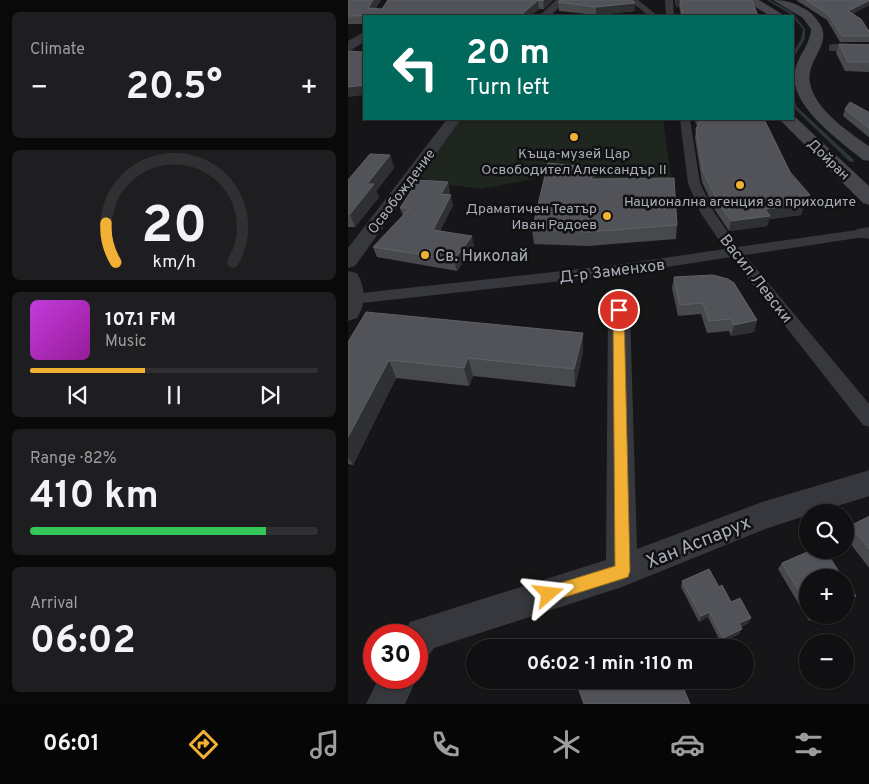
<!DOCTYPE html>
<meta charset="utf-8">
<style>
:root{--surface:#101012;--page:#1e1e20;--text:#f1f3f6;--muted:#9c9d9f;--line:#303032;--accent:#f2b134}
body{margin:0;font-family:Overpass,sans-serif;background:var(--page);color:var(--text);height:100vh;display:flex;flex-direction:column;font-size:19px;white-space:nowrap}
*{box-sizing:border-box;margin:0}
p{font-size:16px;color:var(--muted)}
.icon{flex:none;width:28px;height:28px;fill:none;stroke:currentColor;stroke-width:2;stroke-linecap:round;stroke-linejoin:round}
.map{position:relative;flex:1;overflow:hidden}
.drawer{display:flex;flex-direction:column;gap:12px;padding:12px;background:#09090a;width:348px}
.drawer>*{flex:none}
.top-card{position:absolute;left:15px;top:15px;width:431px;height:105px;border-radius:0px;box-shadow:0 1px 4px #0004,0 0 0 1px var(--line);background:#00695c;color:#fff;overflow:hidden}
.tools{position:absolute;left:451px;top:504px;display:grid;gap:10px}
.tools a{display:grid;place-items:center;width:55px;height:55px;border-radius:50%;background:var(--surface);box-shadow:0 1px 4px #0004,0 0 0 1px var(--line);font-size:25px}
.speed{position:absolute;left:15px;top:624px;display:flex;gap:10px;font-size:25px;font-weight:700;text-align:center}
.speed>*{display:grid;place-content:center;width:65px;height:65px;border-radius:50%;background:var(--surface);box-shadow:0 1px 4px #0004,0 0 0 1px var(--line);line-height:1}
.speed .limit{border:8px solid #d22;background:#fff;color:#111}
.pin{position:absolute;display:grid;place-items:center;width:42px;height:42px;color:#fff;margin:-21px;border:2px solid #fff;border-radius:50%;box-shadow:0 1px 5px #0007}
.me{position:absolute;width:55px;margin:-28px;rotate:73deg;stroke-linejoin:round;filter:drop-shadow(0 0 4px #0008)}
.turn{display:flex;align-items:center;gap:18px;height:105px;padding:0 20px;font-size:22px}
.turn .icon{width:65px;height:65px;stroke-width:2.5}
.turn b{display:block;font-size:35px;line-height:42px}
.big{font-size:38px;font-weight:700;line-height:1.1}
.drawer .tile{flex:1;display:flex;flex-direction:column;justify-content:center;gap:8px;min-width:0;padding:0 18px;border-radius:8px;background:var(--page)}
.drawer .dial{align-items:center;gap:0}
.dial svg{height:130px;overflow:visible;fill:none;stroke:var(--line);stroke-width:7;stroke-linecap:round;text-anchor:middle}
.dial text{fill:var(--text);stroke:none}
.song{display:flex;align-items:center;gap:15px}
.cover{width:60px;height:60px;border-radius:8px;background:linear-gradient(135deg,hsl(290 70% 55%),hsl(300 70% 35%))}
.played{height:5px;border-radius:2px;background:linear-gradient(90deg,var(--accent) 40%,var(--line) 40%)}
.keys{display:flex;justify-content:space-around;direction:ltr}
.heat{display:flex;justify-content:space-between;align-items:center;font-size:28px;direction:ltr}
.charge{height:8px;border-radius:4px;background:linear-gradient(90deg,#34c759 82%,var(--line) 0)}
.trip{position:absolute;left:118px;top:639px;width:288px;height:50px;border-radius:25px;background:var(--surface);box-shadow:0 1px 4px #0004,0 0 0 1px var(--line);font-weight:700;line-height:50px;text-align:center}
.dock{display:flex;height:80px;justify-content:space-around;align-items:center;background:#060607;color:var(--muted)}
.dock .icon{width:35px;height:35px}
.dock .current{color:var(--accent)}
.dock b{font-size:22px;color:var(--text)}
main{display:flex;flex:1;min-height:0}
.map>svg:first-child{display:block}
.green{fill:#1e261f}
.lines{fill:none;stroke-linecap:round;stroke-linejoin:round}
.stream{fill:#2c353c;fill-rule:evenodd}
.pedestrian{fill:#37383d;fill-rule:evenodd}
.minor{fill:#37383d;fill-rule:evenodd}
.tertiary{fill:#37383d;fill-rule:evenodd}
.secondary{fill:#45474d;fill-rule:evenodd}
.wall{fill:#47494d}
.shaded-wall{fill:#2f3033}
.building{fill:#525359;stroke:#5f6168}
.route{fill:#f2b134;stroke:#9d7322}
.poi-dot{fill:#f2b134;stroke:#111113;stroke-width:2}
.labels{text-anchor:middle;stroke-width:5;stroke-linejoin:round;paint-order:stroke}
.far-poi-label{font-size:14px;fill:#a8adb8;stroke:#111113}
.far-street-label{font-size:14px;fill:#a8adb8;stroke:#111113}
.poi-label{font-size:16px;fill:#a8adb8;stroke:#111113;text-anchor:start}
.street-label{font-size:16px;fill:#a8adb8;stroke:#111113}
.near-street-label{font-size:19px;fill:#a8adb8;stroke:#111113}
</style>
<main>
<section class="drawer">
<div class="tile"><p>Climate</p>
<div class="heat"><a>−</a><b class="big">20.5°</b><a>+</a></div>
</div>
<div class="tile dial"><svg viewBox="0 0 100 80">
<path d="M14 69A42 42 0 1 1 86 69"/>
<path d="M14 69A42 42 0 0 1 8 45" stroke="#f2b134"/>
<text x="50" y="56" font-size="32" font-weight="700">20</text>
<text x="50" y="72" font-size="11">km/h</text>
</svg></div>
<div class="tile">
<div class="song"><i class="cover"></i><div><b>107.1 FM</b><p>Music</p></div></div>
<div class="played"></div>
<div class="keys"><svg class="icon" aria-label="previous" viewBox="0 0 24 24"><path d="M18 5L8 12l10 7zM5 5v14"/></svg><svg class="icon" aria-label="pause" viewBox="0 0 24 24"><path d="M8 5v14M16 5v14"/></svg><svg class="icon" aria-label="next" viewBox="0 0 24 24"><path d="M6 5l10 7-10 7zM19 5v14"/></svg></div>
</div>
<div class="tile"><p>Range · 82%</p><b class="big">410 km</b><div class="charge"></div></div>
<div class="tile"><p>Arrival</p><b class="big">06:02</b></div>
</section>
<div class="map">
<svg width="522" height="704" viewBox="0 0 522 704">
<rect width="100%" height="100%" fill="#161618"/>
<!-- green -->
<path class="green" d="M107,119H315L325,192L201,176L133,189L86,183L73,177V169Z"/>
<g class="lines">
<!-- stream -->
<path class="stream" d="M419,0H422L444,12L457,29V39L446,57H445V53L453,39L455,29L442,14Z
M445,100L447,101L449,107L506,160V162H502L446,108Z"/>
<!-- pedestrian -->
<path class="pedestrian" d="M281,0H290L310,16H301Z
M317,0H325L326,16H318Z
M332,119H342L352,183L366,212L390,247L516,229L522,231L521,236L516,237L397,255L522,405V427L515,425L383,257L268,275L5,304L0,303V295L5,294L268,265L377,249L352,212L340,183Z"/>
<!-- minor -->
<path class="minor" d="M208,0H219L202,16H191Z
M485,44H522V52L481,51V45Z
M99,119H113L7,266L0,268V248Z
M522,227V239L509,237L506,233L509,229Z
M271,302L279,305L282,310L289,549L414,502L522,470V496L469,512H460V515L417,529L274,587L86,648L81,655L69,660V635H55L62,622L258,560L260,310L263,305Z
M69,677V678L57,704H18L31,678Z"/>
<!-- tertiary -->
<path class="tertiary" d="M16,32V42L0,52V41Z
M0,271L9,273C18,289 18,303 9,318L0,321Z"/>
<!-- secondary -->
<path class="secondary" d="M396,0H411L437,16H422Z
M425,0C439,0 446,3 457,9C464,13 467,17 471,23C486,43 457,61 462,83C467,110 501,132 522,147V161L515,160C493,142 440,105 447,72C449,56 462,46 463,29L455,18Z
M445,115L522,187V205L515,203L431,119H445Z"/>
</g>
<!-- wall -->
<path class="wall" d="M0,0H33L27,9H34L40,0H205L196,9H191L182,16H16V24H0Z
M327,0H404L410,16H333L331,6L328,7Z
M448,0H522L505,14L522,33L521,42H492L479,20Z
M210,2L287,3V11L248,15L211,11Z
M491,44L522,45V72L497,71L488,53Z
M497,109L522,113V138L495,116Z
M346,119H416L459,206H456L453,215L421,219L419,226L381,231L367,210L354,182L347,138L348,129L349,126Z
M42,155L46,168L28,191L31,197L7,227H0V180Z
M248,179L329,225L328,239L240,246L186,244L184,230Z
M102,191L101,195L105,205L92,231L126,246L109,271L29,257L25,247L55,216L52,208Z
M326,277L409,320L406,332L383,336L381,331L359,333L353,314L330,316L324,288Z
M235,333V351L227,387L125,376L121,386L48,378L5,465L0,464V342Z
M522,516V569L498,538V532L502,526Z
M434,563L460,578V615H474L461,621L430,569Z
M334,581L371,587L383,602L403,618L400,623L393,627L391,634L373,643L360,617L351,622L333,587Z"/>
<!-- shaded-wall -->
<path class="shaded-wall" d="M25,0H33L23,15L20,8Z
M190,0L191,9L182,16H172Z
M196,0H205L196,9L195,1Z
M328,0H332L331,6L328,7Z
M522,0V5L499,17L500,11Z
M287,3V11L248,15V7Z
M16,85V95L0,97V87Z
M42,155L46,168L28,191L31,197L7,227L2,214L19,184Z
M248,168V181L243,179Z
M100,182L102,191L96,204L93,194Z
M103,195L105,205L88,240L85,230Z
M462,195L459,206H456L453,215L421,219L419,226L381,231L383,221L451,197Z
M124,236L126,246L109,271L106,260Z
M409,320L406,332L383,336L386,325Z
M235,333V351L227,387L226,369Z
M120,358L125,376L121,386L116,368Z
M41,360L48,378L5,465L0,457V437Z
M508,596L502,602L498,604V601Z
M362,612L360,617L351,622L353,616Z
M466,615H474L461,621Z
M403,618L400,623L388,629L391,623Z
M394,629L391,634L373,643L375,638Z"/>
<!-- building -->
<path class="building" d="M0,0H25L20,8L34,9L40,0H196L195,1L190,0L172,16H38L39,15L0,16Z
M212,0H284L287,3L248,7L210,2Z
M332,0H404L410,16H335Z
M458,0H522L500,11L513,19L522,33V36H494L480,14Z
M491,44L522,45V62H500Z
M16,49V85L0,87V52L2,51L14,52Z
M502,102L522,113V129L497,109Z
M351,119H416L442,172L462,195L451,197L456,204L417,209L422,216L383,221L369,200L355,172L348,129L352,121Z
M22,154L42,155L19,184H26L2,214H0V180Z
M200,163L248,168L243,179L326,178L329,225L240,232L184,230Z
M70,180L100,182L93,194L103,195L85,230L124,236L106,260L25,247L62,208H52Z
M365,275L380,279L386,283L409,320L386,325L383,319L361,321L355,303L332,305L326,277Z
M18,312L235,333L226,369L120,358L116,368L41,360L0,437V342Z
M522,516V550L502,526Z
M464,550H477L495,578H460V606L434,563Z
M361,569L371,587L374,585L383,602L392,598L403,618L391,623L394,629L375,638L362,612L353,616L334,581Z
M498,581L508,596L498,601Z
M256,680H332L342,704H236L231,690Z"/>
<!-- route -->
<path class="route" d="M271,306L276,310L282,571L280,577L274,579L201,602L196,600L193,594L196,588L267,566L265,310Z"/>
<!-- markers -->
<g class="poi-dot">
<circle cx="226" cy="137" r="5"/>
<circle cx="392" cy="185" r="5"/>
<circle cx="259" cy="216" r="5"/>
<circle cx="77" cy="255" r="5"/>
</g>
<g class="labels">
<!-- far-poi labels -->
<g class="far-poi-label">
<text x="226" y="158">Къща-музей Цар<tspan x="226" dy="16">Освободител Александър II</tspan></text>
<text x="392" y="206">Национална агенция за приходите</text>
<text x="249" y="213" text-anchor="end">Драматичен Театър<tspan x="249" dy="16">Иван Радоев</tspan></text>
</g>
<!-- far-street labels -->
<g class="far-street-label">
<text transform="translate(481 159) rotate(44)" y="5">Дойран</text>
<text transform="translate(53 191) rotate(-53)" y="5">Освобождение</text>
</g>
<!-- poi labels -->
<g class="poi-label">
<text x="87" y="261">Св. Николай</text>
</g>
<!-- street labels -->
<g class="street-label">
<text transform="translate(264 270) rotate(-7)" y="6">Д-р Заменхов</text>
<text transform="translate(409 278) rotate(52)" y="6">Васил Левски</text>
</g>
<!-- near-street labels -->
<g class="near-street-label">
<text transform="translate(350 541) rotate(-22)" y="7">Хан Аспарух</text>
</g>
</g>
</svg>
<div class="tools">
<a><svg class="icon" aria-label="search" viewBox="0 0 24 24"><circle cx="10" cy="10" r="6"/><path d="M15 15l6 6"/></svg></a>
<a>+</a>
<a>−</a>
</div>
<div class="speed"><div class="limit">30</div></div>
<div class="pin" style="left:271px;top:310px;background:#d93025"><svg class="icon" aria-label="arrive" viewBox="0 0 24 24"><path d="M6 21V4h12l-3 4 3 4H6"/></svg></div>
<svg class="me" style="left:201px;top:594px" viewBox="-20 -20 40 40"><path d="M0-17L14 15 0 8-14 15z" fill="#f2b134" stroke="#fff" stroke-width="4"/></svg>
<div class="trip">06:02 · 1 min · 110 m</div>
<div class="top-card">
<div class="turn"><svg class="icon" aria-label="left" viewBox="0 0 24 24"><path d="M17 20v-9H6M10 6l-5 5 5 5"/></svg><div><b>20 m</b>Turn left</div></div>
</div>
</div>
</main>
<nav class="dock">
<b>06:01</b>
<svg class="icon current" aria-label="directions" viewBox="0 0 24 24"><path d="M12 3l9 9-9 9-9-9zM9 14v-3h6M13 9l2 2-2 2"/></svg>
<svg class="icon" aria-label="music" viewBox="0 0 24 24"><path d="M9 18V5l10-2v13"/><circle cx="6" cy="18" r="3"/><circle cx="16" cy="16" r="3"/></svg>
<svg class="icon" aria-label="phone" viewBox="0 0 24 24"><path d="M5 4h4l2 5-3 2q2 4 5 5l2-3 5 2v4C11 20 4 13 5 4z"/></svg>
<svg class="icon" aria-label="climate" viewBox="0 0 24 24"><path d="M12 3v18M4 7l16 10M4 17L20 7"/></svg>
<svg class="icon" aria-label="car" viewBox="0 0 24 24"><path d="M5 17H2v-5l4-1 3-4h7l3 4 3 1v5h-3M9 17h6M6 11h13"/><circle cx="7" cy="17" r="2"/><circle cx="17" cy="17" r="2"/></svg>
<svg class="icon" aria-label="filters" viewBox="0 0 24 24"><path d="M4 7h16M4 17h16"/><circle cx="9" cy="7" r="2"/><circle cx="15" cy="17" r="2"/></svg>
</nav>
